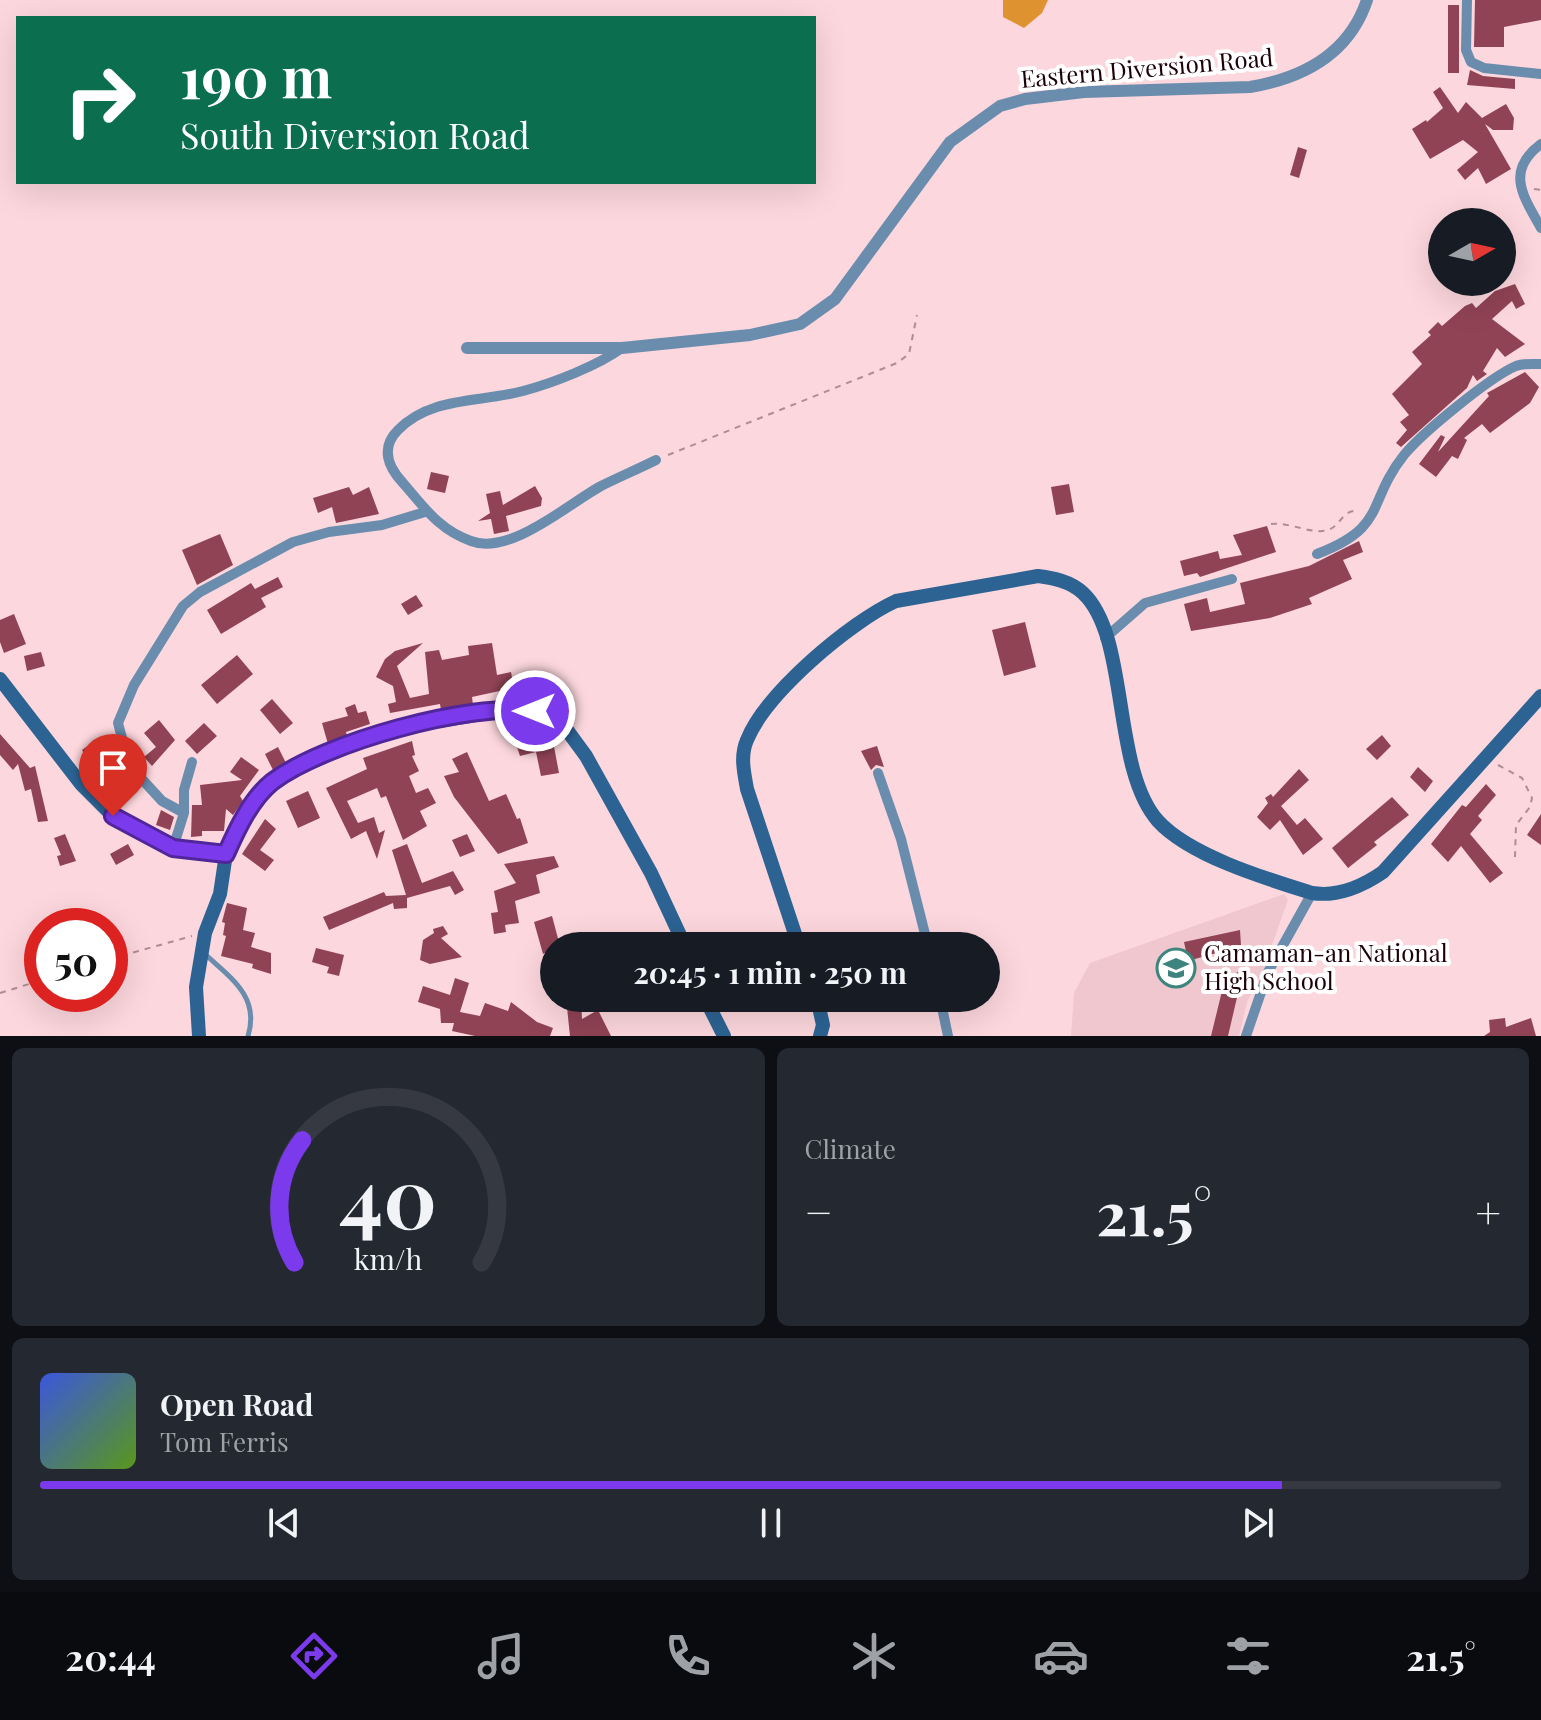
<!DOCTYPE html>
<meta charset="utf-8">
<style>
:root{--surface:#171b24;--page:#242831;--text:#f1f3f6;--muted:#9ea1a6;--line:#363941;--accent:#7c3aed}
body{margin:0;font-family:"Playfair Display",serif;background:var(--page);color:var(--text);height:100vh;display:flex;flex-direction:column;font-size:30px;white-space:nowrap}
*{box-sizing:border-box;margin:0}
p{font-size:26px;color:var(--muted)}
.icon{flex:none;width:44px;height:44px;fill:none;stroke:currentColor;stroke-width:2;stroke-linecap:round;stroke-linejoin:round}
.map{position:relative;height:1036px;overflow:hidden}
.panel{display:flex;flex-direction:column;gap:12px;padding:12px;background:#0d0f14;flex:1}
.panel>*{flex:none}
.guide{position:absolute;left:16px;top:16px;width:800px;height:168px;border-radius:0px;box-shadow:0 8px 32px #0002;background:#0b6e4f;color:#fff;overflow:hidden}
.needle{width:52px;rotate:81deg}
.fabs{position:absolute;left:1428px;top:208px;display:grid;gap:16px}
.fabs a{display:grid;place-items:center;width:88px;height:88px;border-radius:50%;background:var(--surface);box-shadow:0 8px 32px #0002;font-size:40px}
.speed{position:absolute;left:24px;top:908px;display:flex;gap:16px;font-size:40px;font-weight:700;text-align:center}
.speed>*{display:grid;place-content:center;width:104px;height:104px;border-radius:50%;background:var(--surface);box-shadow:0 8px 32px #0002;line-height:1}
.speed .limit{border:12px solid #d22;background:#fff;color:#111}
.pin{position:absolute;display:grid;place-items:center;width:68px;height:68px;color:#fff;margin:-82px -34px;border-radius:50% 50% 50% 0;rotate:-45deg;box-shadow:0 0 8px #0007}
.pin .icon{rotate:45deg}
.me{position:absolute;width:88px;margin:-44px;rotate:270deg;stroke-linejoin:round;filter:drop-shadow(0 0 6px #0008)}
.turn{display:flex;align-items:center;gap:28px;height:168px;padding:0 32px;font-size:36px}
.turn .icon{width:104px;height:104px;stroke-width:2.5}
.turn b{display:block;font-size:56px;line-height:68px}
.big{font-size:60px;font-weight:700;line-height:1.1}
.panel .tile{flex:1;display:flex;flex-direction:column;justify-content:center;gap:12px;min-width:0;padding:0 28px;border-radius:12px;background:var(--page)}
.panel .dial{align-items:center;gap:0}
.dial svg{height:208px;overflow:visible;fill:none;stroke:var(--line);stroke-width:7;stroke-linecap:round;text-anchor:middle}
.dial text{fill:var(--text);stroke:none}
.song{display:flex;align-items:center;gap:24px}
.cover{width:96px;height:96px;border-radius:12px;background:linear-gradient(135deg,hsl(230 70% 55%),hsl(90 70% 35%))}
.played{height:8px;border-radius:4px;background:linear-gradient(90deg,var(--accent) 85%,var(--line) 85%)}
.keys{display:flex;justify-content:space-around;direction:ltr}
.heat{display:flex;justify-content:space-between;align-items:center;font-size:44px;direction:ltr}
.panel .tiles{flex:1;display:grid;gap:12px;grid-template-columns:1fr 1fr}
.tile:last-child{grid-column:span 2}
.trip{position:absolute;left:540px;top:932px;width:460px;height:80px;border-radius:40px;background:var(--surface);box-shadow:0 8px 32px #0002;font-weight:700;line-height:80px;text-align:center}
.tab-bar{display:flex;height:128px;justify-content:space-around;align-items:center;background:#090b0e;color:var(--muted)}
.tab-bar .icon{width:56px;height:56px}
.tab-bar .active{color:var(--accent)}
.tab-bar b{font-size:36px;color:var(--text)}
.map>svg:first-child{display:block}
.built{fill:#f0c7ce}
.forest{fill:#df9230}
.building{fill:#904354}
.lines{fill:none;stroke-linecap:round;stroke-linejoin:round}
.path{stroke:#ae8d93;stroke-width:2;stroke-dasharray:6 6;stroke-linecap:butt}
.service{stroke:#6a8dae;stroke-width:5}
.minor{stroke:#6a8dae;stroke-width:10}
.tertiary{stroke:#6a8dae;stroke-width:12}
.secondary{stroke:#2c6393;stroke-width:14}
.route-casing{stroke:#51269a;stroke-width:20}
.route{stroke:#7c3aed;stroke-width:14}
.labels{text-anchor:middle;stroke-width:8;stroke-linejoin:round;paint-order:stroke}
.street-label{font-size:24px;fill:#1c0208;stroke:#fff}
.poi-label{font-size:24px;fill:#1c0208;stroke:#fff;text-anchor:start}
</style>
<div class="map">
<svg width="1541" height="1036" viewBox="0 0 1541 1036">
<rect width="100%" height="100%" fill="#fcd7dd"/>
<!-- built -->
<path class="built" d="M1284,894L1288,900L1262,973L1247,1002L1239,1036H1071L1074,993L1090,963Z"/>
<!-- forest -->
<path class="forest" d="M1003,0H1048L1042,13L1024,28L1003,17Z"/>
<!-- building -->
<path class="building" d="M1475,0H1541V20L1504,27V47H1474Z
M1448,5H1459V73H1448Z
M1470,70L1483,76L1515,79V89L1467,85Z
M1440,87L1458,113L1466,102L1482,118L1506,104L1514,118L1513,130H1493L1485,124L1511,169L1486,184L1478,168L1465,180L1457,170L1478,152L1463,140L1430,159L1412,129L1426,120L1427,122L1443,108L1433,92Z
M1298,147L1307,150L1299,178L1290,175Z
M1515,284L1525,304L1516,309L1512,301L1492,319L1525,344L1505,357L1497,348L1483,371L1487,374L1477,381L1473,375L1467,388L1401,447L1396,443L1407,430L1400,422L1409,415L1392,394L1422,364L1412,352L1431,335L1428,332L1438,322L1442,326L1465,306L1472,303L1476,308L1495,291Z
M1525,372L1539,387L1530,403L1490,433L1482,424L1464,438L1467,440L1458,459L1452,456L1436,477L1419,464L1441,435L1445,437L1438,452L1489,396L1487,393Z
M431,472L449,476L445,493L427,489Z
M1069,484L1074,512L1056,515L1051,487Z
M535,486L542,498L541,506L506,516L509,531L494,534L491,519L478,521L490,513L486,494L500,491L503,505Z
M349,487L353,495L369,487L379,514L336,523L332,507L318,513L313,498Z
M1267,526L1276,552L1200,577L1197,573L1184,576L1180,561L1218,551L1220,559L1242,555L1233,535Z
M220,534L233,565L197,585L182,550Z
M1359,541L1363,552L1343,560L1352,579L1309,598L1312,604L1270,618L1191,631L1184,604L1207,598L1210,612L1245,604L1240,583L1309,566Z
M278,577L283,587L261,598L266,607L221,634L207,610L251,583L255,589Z
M416,595L423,606L408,615L401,604Z
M14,614L26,644L4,653L0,642V620Z
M1025,622L1036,667L1004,676L992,630Z
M423,643L397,666L410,698L429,694L425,652L439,650L442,660L469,655L468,646L492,643L497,675L511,672L514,688L509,699L505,700L504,690L472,697L473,705L441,710L440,704L390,713L388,704L396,702L393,686L376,677L385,659L395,651Z
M41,652L45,666L27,671L24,656Z
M237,655L253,674L217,704L201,685Z
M272,699L293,723L280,734L260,710Z
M355,704L358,713L366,711L370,724L346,732L347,736L328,744L322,723L348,716L345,708Z
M159,720L175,740L152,766L144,757L156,747L144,733Z
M204,723L217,736L197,754L185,741Z
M0,734L30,768L35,766L48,821L38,822L31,789L25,791L18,764L13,770L0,755Z
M1382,735L1391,746L1377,760L1366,749Z
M552,736L559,773L541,776L536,752L520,756L517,747Z
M101,737L111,752L92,765L82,750Z
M412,741L415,755L412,756L419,771L409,776L416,793L428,788L436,803L420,811L427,826L403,840L386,796L381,798L377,788L347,801L358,823L374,817L379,833L385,830L377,859L366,831L351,839L326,788L367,769L363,758Z
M877,746L884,767L876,765L871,770L861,751Z
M278,747L286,763L273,770L265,754Z
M467,752L489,801L506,794L517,819L520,818L528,843L498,854L454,797L444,776L459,772L452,759Z
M241,757L259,770L240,796L243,801L233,815L226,809L224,831H202V836L191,837L192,805H202L200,785L242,780L230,772Z
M1418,767L1433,781L1425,792L1410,777Z
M1299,769L1309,780L1281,806L1297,825L1305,818L1323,839L1303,855L1280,820L1270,830L1257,817L1268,803L1265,798L1271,794L1273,797Z
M1486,784L1496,795L1478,816L1482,820L1470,834L1503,873L1490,883L1461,846L1448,862L1431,844L1462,805L1466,807Z
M308,791L320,818L298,828L286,801Z
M1392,797L1409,815L1374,842L1377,845L1348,868L1332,848Z
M161,810L174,817L170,830L156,825Z
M1541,814V845L1527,835Z
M265,819L276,829L260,850L274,860L265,871L242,854Z
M65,834L76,861L60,866L57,856L61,855L54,838Z
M467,834L475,851L460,857L452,840Z
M128,844L134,855L116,865L110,854Z
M407,844L422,883L453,871L464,890L455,895L450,886L407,898V908L394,909L393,903L329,930L323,917L384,892L386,896L406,895L392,850Z
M554,856L559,867L536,875L540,893L515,901L519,923L505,925L506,932L494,934L491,913L498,912L494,891L516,883L504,864Z
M227,903L247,908L243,930L255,933L251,947L271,953V974L252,968L253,964L221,956L226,936L223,935L225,923L222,922Z
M552,916L560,946L543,954L534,922Z
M443,926L448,934L441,938L462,957L430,964L420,960L423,940L434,933L433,929Z
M1240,930L1241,946L1188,961L1184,942Z
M316,948L344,955L339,976L327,973L329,967L312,962Z
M1237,972L1251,978L1247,990L1239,989L1228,1036H1211L1222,991L1228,994Z
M455,978L469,983L460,1012L480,1016L485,1003L508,1011L511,1002L537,1022L553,1028L550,1036H475L452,1031L454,1023H441L440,1009L418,1002L423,986L450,995Z
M566,998H581L582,1019L598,1010L611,1036H570Z
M1505,1018L1506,1027L1531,1018L1536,1036H1484L1490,1032L1489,1020Z"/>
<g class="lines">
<!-- path -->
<path class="path" d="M1534,189L1541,190
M668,455L897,363L909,354L917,315
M1271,524C1290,522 1313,535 1328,530C1341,526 1342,509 1359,511
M1498,765L1522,778L1532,798L1530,807L1516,825L1515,857
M110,959L192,936
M0,993L42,980"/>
<!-- service -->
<path class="service" d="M206,955C231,978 260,997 248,1036"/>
<!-- minor -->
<path class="minor" d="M1467,0L1466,50L1471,62L1484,68L1541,74
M1541,144C1505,171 1523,196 1541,228
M622,348C597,366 553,383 523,391C479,403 432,396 398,430C380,448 388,467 403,483C424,507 439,530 471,541C510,556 568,504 601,486C619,477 638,469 656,460
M1317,554C1388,527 1366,503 1404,455C1422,433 1490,377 1516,366C1524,363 1533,364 1541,364
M1105,638L1145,603L1232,579
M878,773L901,839L928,946
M184,813V790L192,762
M173,848L184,813L162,801L140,777L126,753L118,723L134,685L183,606L200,592L293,542L329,532L382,525L425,512
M940,998L948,1036
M1246,1036L1268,972L1312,893"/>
<!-- tertiary -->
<path class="tertiary" d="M467,348H622L750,335L800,324L835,299L950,142L1000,106L1025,99L1084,92L1250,87C1303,78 1349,54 1367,0"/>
<!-- secondary -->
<path class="secondary" d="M0,679L81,784L113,816L173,848L226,854
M799,946L747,789C744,772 740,756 747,740C766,693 850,622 896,601L1038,576C1053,578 1070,581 1083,593C1130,637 1111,768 1158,821C1190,856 1267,879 1312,893C1337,897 1363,886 1383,872L1541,696
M705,998L724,1036
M817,998L823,1025L820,1036
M199,1036L196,987L205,933L220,894L226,854L253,804L283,775L364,739L408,726L518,708L551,716L564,726L586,756L651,873L685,946"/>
</g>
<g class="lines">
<!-- route casing -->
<g class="route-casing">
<path id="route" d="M113,816L173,848L226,854C237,829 251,799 272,782C325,742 470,702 535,711"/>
</g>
<!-- route -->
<use href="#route" class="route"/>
</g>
<!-- icons -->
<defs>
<g id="school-ring" transform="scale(2)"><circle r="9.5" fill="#fff" stroke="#3d847e" stroke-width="1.5"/><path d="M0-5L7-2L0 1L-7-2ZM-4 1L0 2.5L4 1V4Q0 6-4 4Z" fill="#3d847e"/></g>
</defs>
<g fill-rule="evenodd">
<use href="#school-ring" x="1176" y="968"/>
</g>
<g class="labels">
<!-- street labels -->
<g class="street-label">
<text transform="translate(1147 69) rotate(-5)" y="8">Eastern Diversion Road</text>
</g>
<!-- poi labels -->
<g class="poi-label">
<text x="1204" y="962">Camaman-an National<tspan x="1204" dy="28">High School</tspan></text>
</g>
</g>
</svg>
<div class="fabs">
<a><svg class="needle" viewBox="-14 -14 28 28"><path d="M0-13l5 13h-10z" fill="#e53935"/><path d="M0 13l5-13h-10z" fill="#9ea1a6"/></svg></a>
</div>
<div class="speed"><div class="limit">50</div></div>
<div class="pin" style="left:113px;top:816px;background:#d93025"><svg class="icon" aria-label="arrive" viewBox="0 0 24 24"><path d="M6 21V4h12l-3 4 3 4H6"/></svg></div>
<svg class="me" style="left:535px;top:711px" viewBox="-20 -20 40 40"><circle r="17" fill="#7c3aed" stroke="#fff" stroke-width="3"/><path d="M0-11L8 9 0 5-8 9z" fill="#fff"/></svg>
<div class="trip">20:45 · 1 min · 250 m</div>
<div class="guide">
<div class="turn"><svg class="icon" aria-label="right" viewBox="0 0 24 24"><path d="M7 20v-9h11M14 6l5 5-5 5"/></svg><div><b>190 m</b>South Diversion Road</div></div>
</div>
</div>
<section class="panel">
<div class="tiles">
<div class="tile dial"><svg viewBox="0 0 100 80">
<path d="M14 69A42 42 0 1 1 86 69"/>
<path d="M14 69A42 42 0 0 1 17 22" stroke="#7c3aed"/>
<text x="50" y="56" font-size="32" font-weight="700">40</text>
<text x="50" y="72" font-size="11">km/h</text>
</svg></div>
<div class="tile"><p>Climate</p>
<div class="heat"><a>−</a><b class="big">21.5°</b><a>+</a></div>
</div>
<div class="tile">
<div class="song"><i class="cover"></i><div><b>Open Road</b><p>Tom Ferris</p></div></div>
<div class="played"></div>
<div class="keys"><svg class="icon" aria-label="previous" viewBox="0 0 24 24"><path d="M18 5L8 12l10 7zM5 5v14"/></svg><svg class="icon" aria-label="pause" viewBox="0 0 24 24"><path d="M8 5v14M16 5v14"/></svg><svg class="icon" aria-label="next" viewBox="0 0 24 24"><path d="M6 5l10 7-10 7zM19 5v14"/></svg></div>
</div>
</div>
</section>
<nav class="tab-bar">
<b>20:44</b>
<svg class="icon active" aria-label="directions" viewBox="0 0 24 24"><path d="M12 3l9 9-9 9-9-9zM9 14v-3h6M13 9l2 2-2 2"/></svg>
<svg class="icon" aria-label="music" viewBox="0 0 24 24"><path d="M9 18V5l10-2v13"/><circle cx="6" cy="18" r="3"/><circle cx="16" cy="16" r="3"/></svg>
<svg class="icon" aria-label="phone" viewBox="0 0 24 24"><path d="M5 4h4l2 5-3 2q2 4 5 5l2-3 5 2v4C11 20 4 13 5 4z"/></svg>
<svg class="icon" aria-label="climate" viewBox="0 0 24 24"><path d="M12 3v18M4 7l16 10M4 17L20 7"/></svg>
<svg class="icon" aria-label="car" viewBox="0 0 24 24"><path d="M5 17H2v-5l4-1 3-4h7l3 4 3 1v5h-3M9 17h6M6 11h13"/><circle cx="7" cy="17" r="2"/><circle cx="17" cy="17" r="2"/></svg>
<svg class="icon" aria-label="filters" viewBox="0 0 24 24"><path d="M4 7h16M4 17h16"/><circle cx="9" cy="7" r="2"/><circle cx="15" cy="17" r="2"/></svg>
<b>21.5°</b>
</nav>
